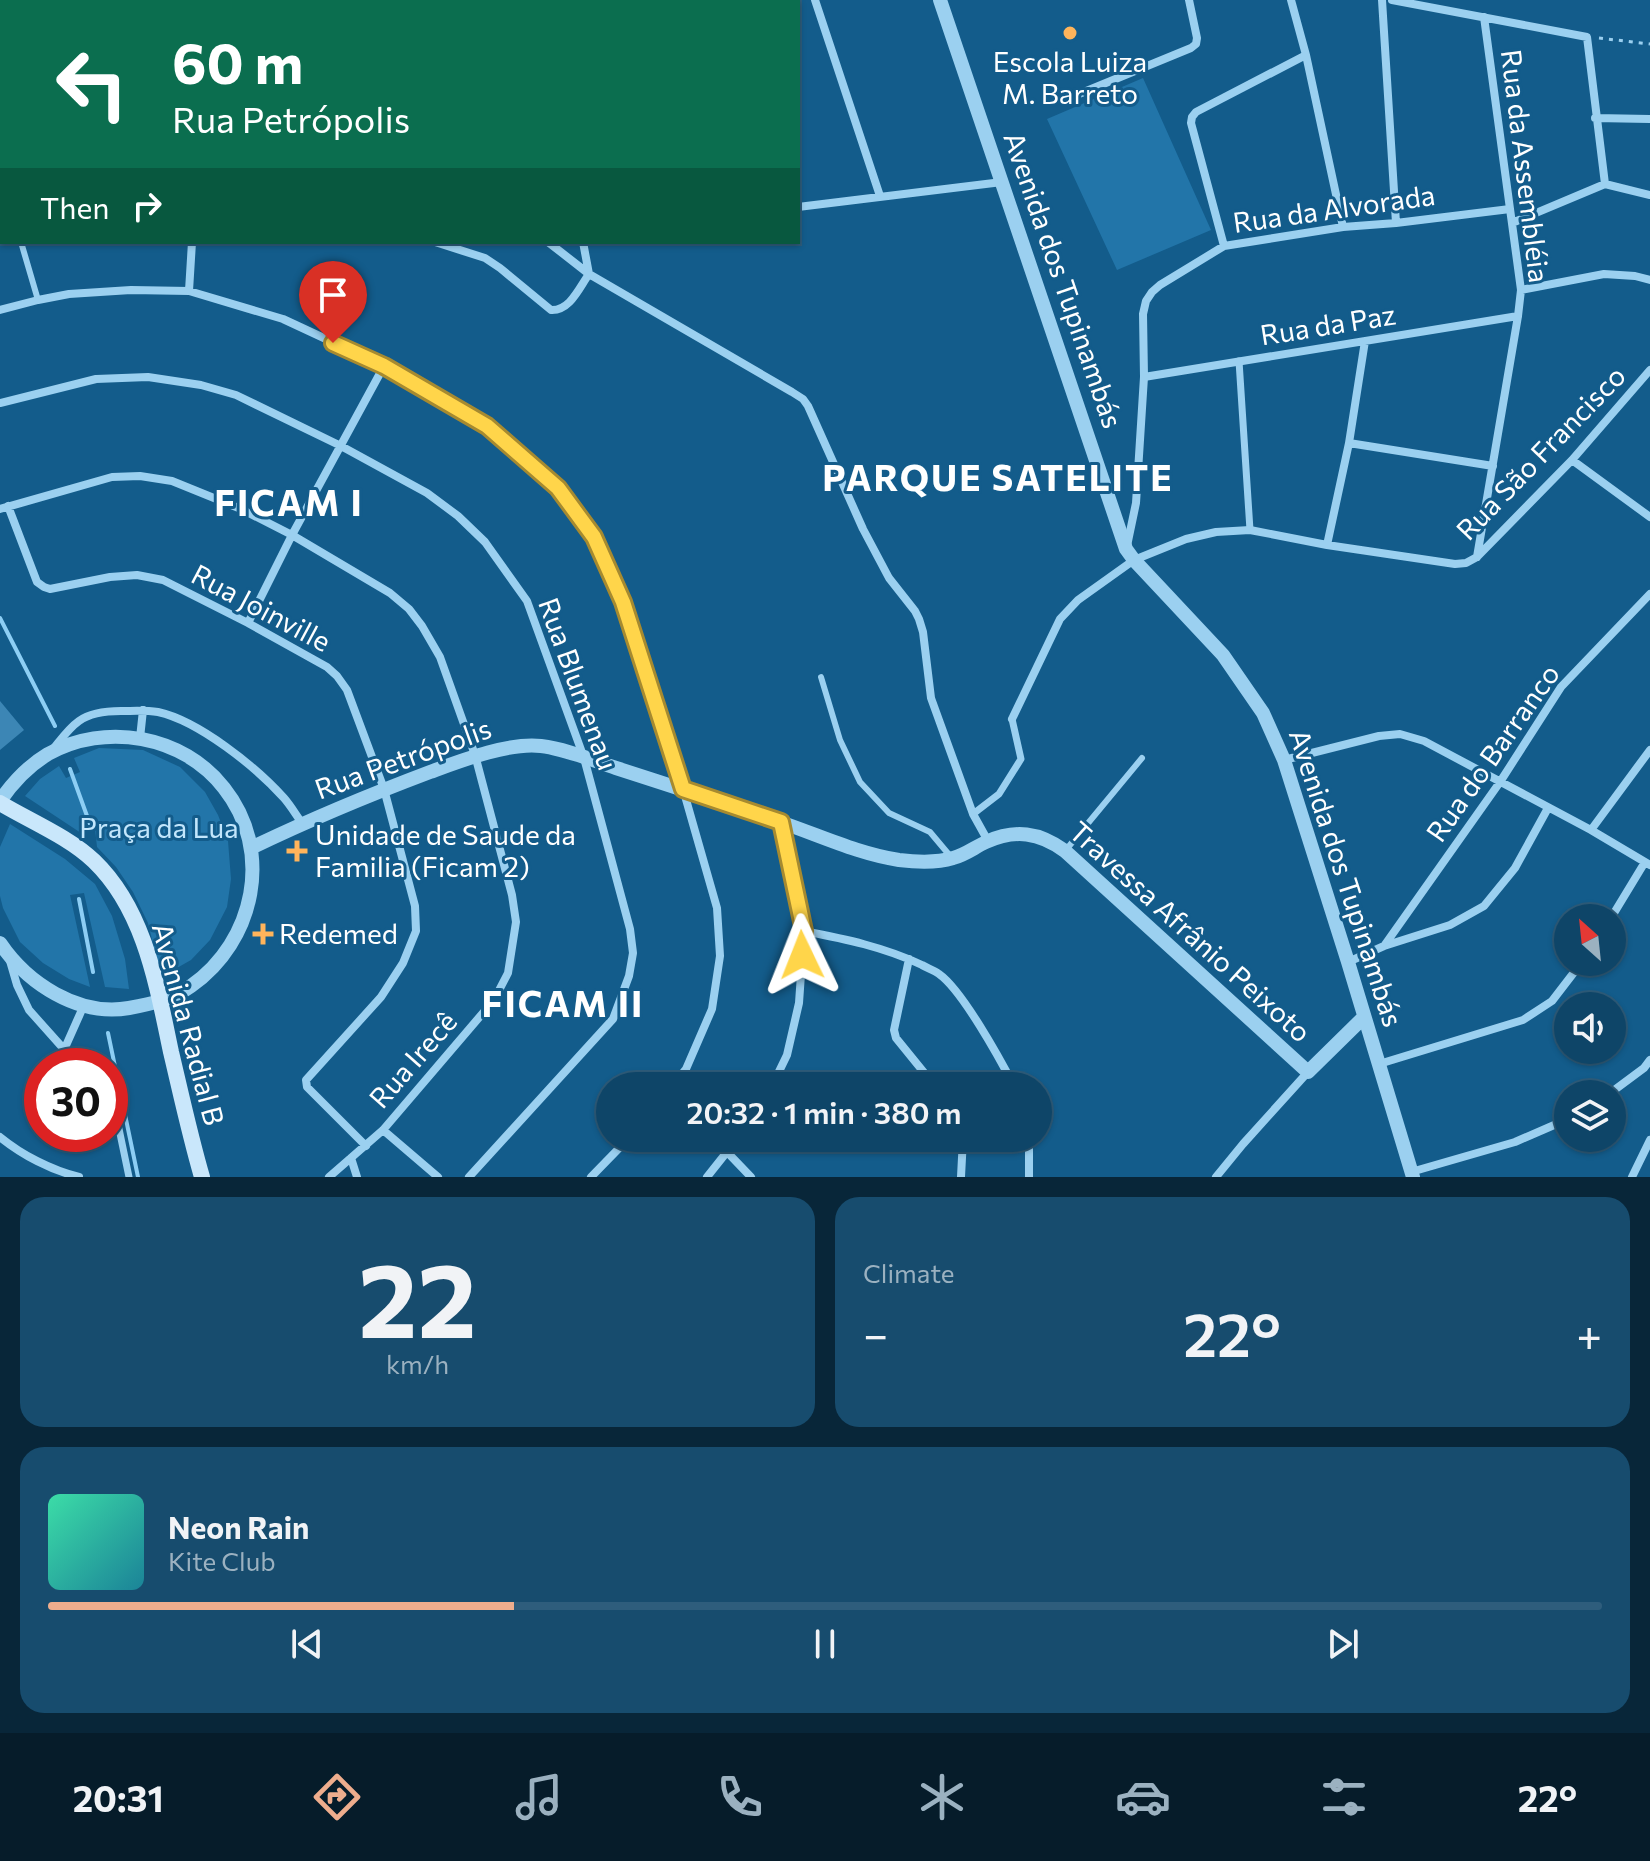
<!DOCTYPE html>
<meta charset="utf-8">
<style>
:root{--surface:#0e4568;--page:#174c6e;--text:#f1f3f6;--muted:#9bb1c0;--line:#2e5d7c;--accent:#eead8d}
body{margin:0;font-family:Commissioner,sans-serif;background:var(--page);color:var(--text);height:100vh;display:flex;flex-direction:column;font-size:30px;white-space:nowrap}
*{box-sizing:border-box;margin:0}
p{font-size:26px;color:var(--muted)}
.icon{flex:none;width:44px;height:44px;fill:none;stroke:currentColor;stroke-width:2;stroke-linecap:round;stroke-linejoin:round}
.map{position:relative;height:1177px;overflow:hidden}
.side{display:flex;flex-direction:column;gap:20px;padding:20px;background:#082639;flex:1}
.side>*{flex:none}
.guide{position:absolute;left:0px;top:0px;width:800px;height:244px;box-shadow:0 2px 6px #0004,0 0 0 2px var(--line);background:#0b6e4f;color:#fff;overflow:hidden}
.needle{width:52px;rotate:333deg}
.controls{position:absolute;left:1554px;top:904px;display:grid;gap:16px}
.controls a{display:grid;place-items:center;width:72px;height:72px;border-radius:50%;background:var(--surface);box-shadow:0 2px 6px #0004,0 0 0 2px var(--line);font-size:40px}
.speed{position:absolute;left:24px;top:1048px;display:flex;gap:16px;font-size:40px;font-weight:700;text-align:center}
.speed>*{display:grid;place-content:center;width:104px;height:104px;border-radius:50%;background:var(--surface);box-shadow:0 2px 6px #0004,0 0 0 2px var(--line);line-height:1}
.speed .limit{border:12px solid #d22;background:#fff;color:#111}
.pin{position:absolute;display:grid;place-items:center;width:68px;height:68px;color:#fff;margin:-82px -34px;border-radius:50% 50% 50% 0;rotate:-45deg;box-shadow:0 0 8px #0007}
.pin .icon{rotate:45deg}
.me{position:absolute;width:88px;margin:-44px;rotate:358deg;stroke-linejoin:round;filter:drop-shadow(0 0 6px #0008)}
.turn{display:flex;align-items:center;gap:28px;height:168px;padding:0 40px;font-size:36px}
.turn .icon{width:104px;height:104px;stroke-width:2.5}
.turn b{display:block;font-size:56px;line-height:68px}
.then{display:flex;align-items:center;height:76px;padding:0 40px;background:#0003;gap:16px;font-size:30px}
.big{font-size:60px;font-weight:600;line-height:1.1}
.side .widget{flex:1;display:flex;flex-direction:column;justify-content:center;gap:12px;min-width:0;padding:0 28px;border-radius:24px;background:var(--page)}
.side .dial{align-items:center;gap:0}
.dial b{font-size:104px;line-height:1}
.song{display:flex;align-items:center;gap:24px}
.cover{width:96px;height:96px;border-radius:12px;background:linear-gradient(135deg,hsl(160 70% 55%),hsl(190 70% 35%))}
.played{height:8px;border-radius:4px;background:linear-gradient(90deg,var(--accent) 30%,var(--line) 30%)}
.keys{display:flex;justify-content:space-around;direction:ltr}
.heat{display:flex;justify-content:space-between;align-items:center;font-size:44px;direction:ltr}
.side .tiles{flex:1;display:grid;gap:20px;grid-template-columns:1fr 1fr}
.widget:last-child{grid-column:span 2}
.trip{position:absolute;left:596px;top:1072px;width:456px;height:80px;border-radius:40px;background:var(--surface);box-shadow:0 2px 6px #0004,0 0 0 2px var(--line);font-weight:600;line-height:80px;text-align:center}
.menu{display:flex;height:128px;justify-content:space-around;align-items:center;background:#061c2a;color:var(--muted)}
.menu .icon{width:56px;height:56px}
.menu .active{color:var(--accent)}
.menu b{font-size:36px;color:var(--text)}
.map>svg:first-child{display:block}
.green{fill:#2275a9}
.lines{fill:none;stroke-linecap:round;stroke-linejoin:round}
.stream{stroke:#8dcef4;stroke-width:4}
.building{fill:#3c86b5}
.path{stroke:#9bd0f0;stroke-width:3;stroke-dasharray:4 6;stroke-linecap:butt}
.service{stroke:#9bd0f0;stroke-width:6}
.pedestrian{stroke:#9bd0f0;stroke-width:7}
.minor{stroke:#9bd0f0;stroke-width:8}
.tertiary{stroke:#9bd0f0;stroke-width:14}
.secondary{stroke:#c9e7fb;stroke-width:16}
.route-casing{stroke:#a68a30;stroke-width:20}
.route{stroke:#ffd54a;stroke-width:14}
.poi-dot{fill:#ffb45b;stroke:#135c8b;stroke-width:3}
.labels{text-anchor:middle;stroke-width:6;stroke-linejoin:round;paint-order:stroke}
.poi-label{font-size:28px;fill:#fff;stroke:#135c8b;text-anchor:start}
.street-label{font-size:28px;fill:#fff;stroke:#135c8b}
.park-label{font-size:28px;fill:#c2e6fc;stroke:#135c8b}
.district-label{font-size:36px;font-weight:bold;letter-spacing:2px;fill:#fff;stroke:#135c8b}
</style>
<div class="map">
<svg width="1650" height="1177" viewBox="0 0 1650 1177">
<rect width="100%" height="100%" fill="#135c8b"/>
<!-- green -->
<path class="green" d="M0,0H13L14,2H2V127H0Z
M1143,78L1211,230L1117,270L1047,119Z
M99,748L143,750L180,767L205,792L218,815L228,841L231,879L227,907L210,940L191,960L161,977L148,923L133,892L116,867L97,847L94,819H84V835L25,796L40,779L59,766L66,778L80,772L74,758Z
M10,824L65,859L95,884L112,916L125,959L129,989L105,987L84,893L70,895L90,987L69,979L43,963L20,942L3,908L0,896V847Z"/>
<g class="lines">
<!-- stream -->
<path class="stream" d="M0,618L55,726
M70,769L91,827
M79,899L93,972
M108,1033L138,1177"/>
</g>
<!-- building -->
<path class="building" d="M0,701L24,730L0,750Z"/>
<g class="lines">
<!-- path -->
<path class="path" d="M1599,38L1650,44"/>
<!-- service -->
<path class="service" d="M21,242L38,300
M821,677L840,740L860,782L889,813L930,832L951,857
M1065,851L1142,758"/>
<!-- pedestrian -->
<path class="pedestrian" d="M1239,361L1250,530
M973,814L999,794L1021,759L1012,719
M110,1107L118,1124L129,1177"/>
<!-- minor -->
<path class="minor" d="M31,0L32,2
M321,0L322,2
M497,0V2
M603,0L604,2
M709,0L710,2
M815,0L880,196
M1291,0L1306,55L1343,227
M1382,0L1396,223
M1392,0L1587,37L1605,184
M99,2L102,0
M1079,94L1191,48L1196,44L1197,38L1189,0
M1595,118L1650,119
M0,138L2,137
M798,207L1002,182
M0,219H2
M1512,223L1605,184L1650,195
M435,242L485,258L500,268L551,310C570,311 579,288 589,274L583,242
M548,242L589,274L792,392L803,399L808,406L863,529L889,578L915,611L919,619L923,632L931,698L973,814L988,841
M1224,246L1191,123L1192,117L1196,112L1306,55
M1521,290L1604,274L1635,276L1650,280
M189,291L192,242
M0,310L38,300L69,294L131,290L189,291L283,319L384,366L487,426L558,488L594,537L623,602L683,789L717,908L720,956L712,1009L686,1069L672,1086
M1144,377L1518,316
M0,403L96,379L148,377L201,385L236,395L341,446L427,493L458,516L485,542L527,601L584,758L630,929L633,953L629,976L613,1019L469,1177
M1349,443L1493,466
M1572,460L1650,517
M8,506L37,582L44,587L50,589L110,577L137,575L163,580L248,623L327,667L337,676L347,690L384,789L415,906L416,931L403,963L381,997L306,1080L307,1087L366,1146
M0,509L112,477L140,476L172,481L241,509L292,535L390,593L409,609L422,626L440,657L475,755L512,895L516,922L508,973L494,1000L383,1130L329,1177
M1327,545L1349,443L1365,341
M1127,546L1136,503L1144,377L1143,314L1146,301L1152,292L1160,285L1224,246L1343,227L1396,223L1510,209
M1477,557L1518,316L1521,290L1484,17
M248,623L292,535L384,366
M1012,719L1060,619L1078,600L1134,560L1186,539L1216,532L1250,530L1327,545L1455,564L1466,563L1477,557L1572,460L1650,370
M140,738L143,710
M54,748C62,738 69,728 79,721C90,713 107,711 121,711C133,711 145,710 158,712C199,721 256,767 284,798C291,806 296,815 302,823
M1284,760L1379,736L1400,734L1424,741L1591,830L1650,865
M1591,830L1650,750
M1611,918L1645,862
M804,931C845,939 884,947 922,965C927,968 934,970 939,974C962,990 1000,1059 1014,1086
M1384,946L1500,782L1561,687L1650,594
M909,959L894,1030L896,1038L935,1086
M10,961L17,985L29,1010L79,1066
M1348,962L1384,946L1450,925L1484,906L1515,868L1548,808
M64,1050L84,1005
M1379,1064L1523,1020L1552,1001L1582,962
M772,1086L787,1055L799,1003L804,931L781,822
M1609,1094L1644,1068L1650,1060
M383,1130L438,1177
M0,1137C22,1155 51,1170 79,1177
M727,1152L751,1177
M351,1158L357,1177
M1411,1172L1515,1142L1568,1119
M591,1177L629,1138
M707,1177L738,1138
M961,1177L963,1138
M1029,1177V1138
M1216,1177L1243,1144L1308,1072
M1632,1177L1650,1140"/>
<!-- tertiary -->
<path class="tertiary" d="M940,0L1126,549L1134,560L1223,655L1263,713L1284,760L1348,962L1413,1177
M0,801C13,782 28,766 48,754C105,722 183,735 224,788C274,851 255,941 191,986C173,999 151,1004 129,1008C78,1017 27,983 0,943
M251,848C309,820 369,795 430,772C460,761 509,742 541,746C566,749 592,760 616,768C672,786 728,804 783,823C821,836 859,854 899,860C916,862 937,863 953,858C965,855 975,847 986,842C1015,829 1039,832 1065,851L1308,1072L1364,1017"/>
<!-- secondary -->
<path class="secondary" d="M0,803C30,821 69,837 94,861C145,910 157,986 171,1052C181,1094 190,1136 202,1177"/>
</g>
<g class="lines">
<!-- route casing -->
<g class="route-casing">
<path id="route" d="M333,343L384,366L487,426L558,488L594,537L623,602L683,789L781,822L804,931L802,955"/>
</g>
<!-- route -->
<use href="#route" class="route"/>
</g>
<!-- markers -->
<g class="poi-dot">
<circle cx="1070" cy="33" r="8"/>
<path d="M293 839h8v8h8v8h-8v8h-8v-8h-8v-8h8z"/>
<path d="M259 922h8v8h8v8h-8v8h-8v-8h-8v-8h8z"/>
</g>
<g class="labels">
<!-- poi labels -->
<g class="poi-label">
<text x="1070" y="72" text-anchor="middle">Escola Luiza<tspan x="1070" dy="32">M. Barreto</tspan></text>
<text x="315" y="845">Unidade de Saude da<tspan x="315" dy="32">Familia (Ficam 2)</tspan></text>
<text x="279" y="944">Redemed</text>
</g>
<!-- street labels -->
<g class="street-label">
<text transform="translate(1525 166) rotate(83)" y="10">Rua da Assembléia</text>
<text transform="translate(1334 209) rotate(-8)" y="10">Rua da Alvorada</text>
<text transform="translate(1063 280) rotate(71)" y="10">Avenida dos Tupinambás</text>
<text transform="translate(1328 325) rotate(-9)" y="10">Rua da Paz</text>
<text transform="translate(1541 453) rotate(-46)" y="10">Rua São Francisco</text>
<text transform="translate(261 608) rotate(28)" y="10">Rua Joinville</text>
<text transform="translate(578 684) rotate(70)" y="10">Rua Blumenau</text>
<text transform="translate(1493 753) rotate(-55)" y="10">Rua do Barranco</text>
<text transform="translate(403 759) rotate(-20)" y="10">Rua Petrópolis</text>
<text transform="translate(1346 878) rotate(72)" y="10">Avenida dos Tupinambás</text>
<text transform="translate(1190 932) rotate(42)" y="10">Travessa Afrânio Peixoto</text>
<text transform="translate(188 1024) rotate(75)" y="10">Avenida Radial B</text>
<text transform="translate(413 1060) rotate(-49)" y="10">Rua Irecê</text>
</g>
<!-- park labels -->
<g class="park-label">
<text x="159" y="838">Praça da Lua</text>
</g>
<!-- district labels -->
<g class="district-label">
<text x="998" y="491">PARQUE SATELITE</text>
<text x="289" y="516">FICAM I</text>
<text x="563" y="1017">FICAM II</text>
</g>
</g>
</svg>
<div class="controls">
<a><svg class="needle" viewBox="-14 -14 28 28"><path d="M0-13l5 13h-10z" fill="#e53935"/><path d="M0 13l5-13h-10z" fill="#9bb1c0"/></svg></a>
<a><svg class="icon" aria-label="sound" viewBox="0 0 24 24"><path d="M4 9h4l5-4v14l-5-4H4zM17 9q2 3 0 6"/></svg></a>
<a><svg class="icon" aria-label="layers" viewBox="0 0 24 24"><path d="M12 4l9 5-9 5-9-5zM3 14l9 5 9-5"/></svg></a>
</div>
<div class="speed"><div class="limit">30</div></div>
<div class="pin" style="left:333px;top:343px;background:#d93025"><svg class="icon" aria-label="arrive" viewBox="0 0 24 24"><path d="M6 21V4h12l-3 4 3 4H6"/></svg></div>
<svg class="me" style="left:802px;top:955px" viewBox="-20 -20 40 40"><path d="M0-17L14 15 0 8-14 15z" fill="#ffd54a" stroke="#fff" stroke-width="4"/></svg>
<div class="trip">20:32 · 1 min · 380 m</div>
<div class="guide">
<div class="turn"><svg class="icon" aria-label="left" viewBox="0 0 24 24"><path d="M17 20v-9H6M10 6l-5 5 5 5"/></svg><div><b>60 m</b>Rua Petrópolis</div></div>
<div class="then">Then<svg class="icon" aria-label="right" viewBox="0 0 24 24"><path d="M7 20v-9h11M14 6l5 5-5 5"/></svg></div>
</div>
</div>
<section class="side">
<div class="tiles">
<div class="widget dial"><b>22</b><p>km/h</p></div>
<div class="widget"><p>Climate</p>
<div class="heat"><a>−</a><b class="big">22°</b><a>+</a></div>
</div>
<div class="widget">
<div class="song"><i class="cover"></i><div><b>Neon Rain</b><p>Kite Club</p></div></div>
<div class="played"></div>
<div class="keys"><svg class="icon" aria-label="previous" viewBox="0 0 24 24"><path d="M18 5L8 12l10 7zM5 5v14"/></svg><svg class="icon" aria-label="pause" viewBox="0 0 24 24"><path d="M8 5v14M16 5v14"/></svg><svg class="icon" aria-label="next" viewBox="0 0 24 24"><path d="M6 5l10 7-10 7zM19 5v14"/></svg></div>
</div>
</div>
</section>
<nav class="menu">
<b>20:31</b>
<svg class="icon active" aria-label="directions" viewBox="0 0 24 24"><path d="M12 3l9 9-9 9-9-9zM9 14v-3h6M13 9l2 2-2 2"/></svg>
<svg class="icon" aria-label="music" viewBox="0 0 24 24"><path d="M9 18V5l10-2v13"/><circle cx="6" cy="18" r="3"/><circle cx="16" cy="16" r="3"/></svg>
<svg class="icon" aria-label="phone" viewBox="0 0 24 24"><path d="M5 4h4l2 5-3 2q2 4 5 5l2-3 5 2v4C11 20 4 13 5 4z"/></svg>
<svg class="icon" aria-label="climate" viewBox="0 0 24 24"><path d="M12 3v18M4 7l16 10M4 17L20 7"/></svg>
<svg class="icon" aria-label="car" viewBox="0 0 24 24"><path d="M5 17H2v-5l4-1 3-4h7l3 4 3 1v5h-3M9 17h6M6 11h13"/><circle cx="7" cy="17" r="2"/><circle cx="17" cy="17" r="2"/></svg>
<svg class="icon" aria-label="filters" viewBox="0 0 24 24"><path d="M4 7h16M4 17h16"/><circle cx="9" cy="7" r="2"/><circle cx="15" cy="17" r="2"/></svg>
<b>22°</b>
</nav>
